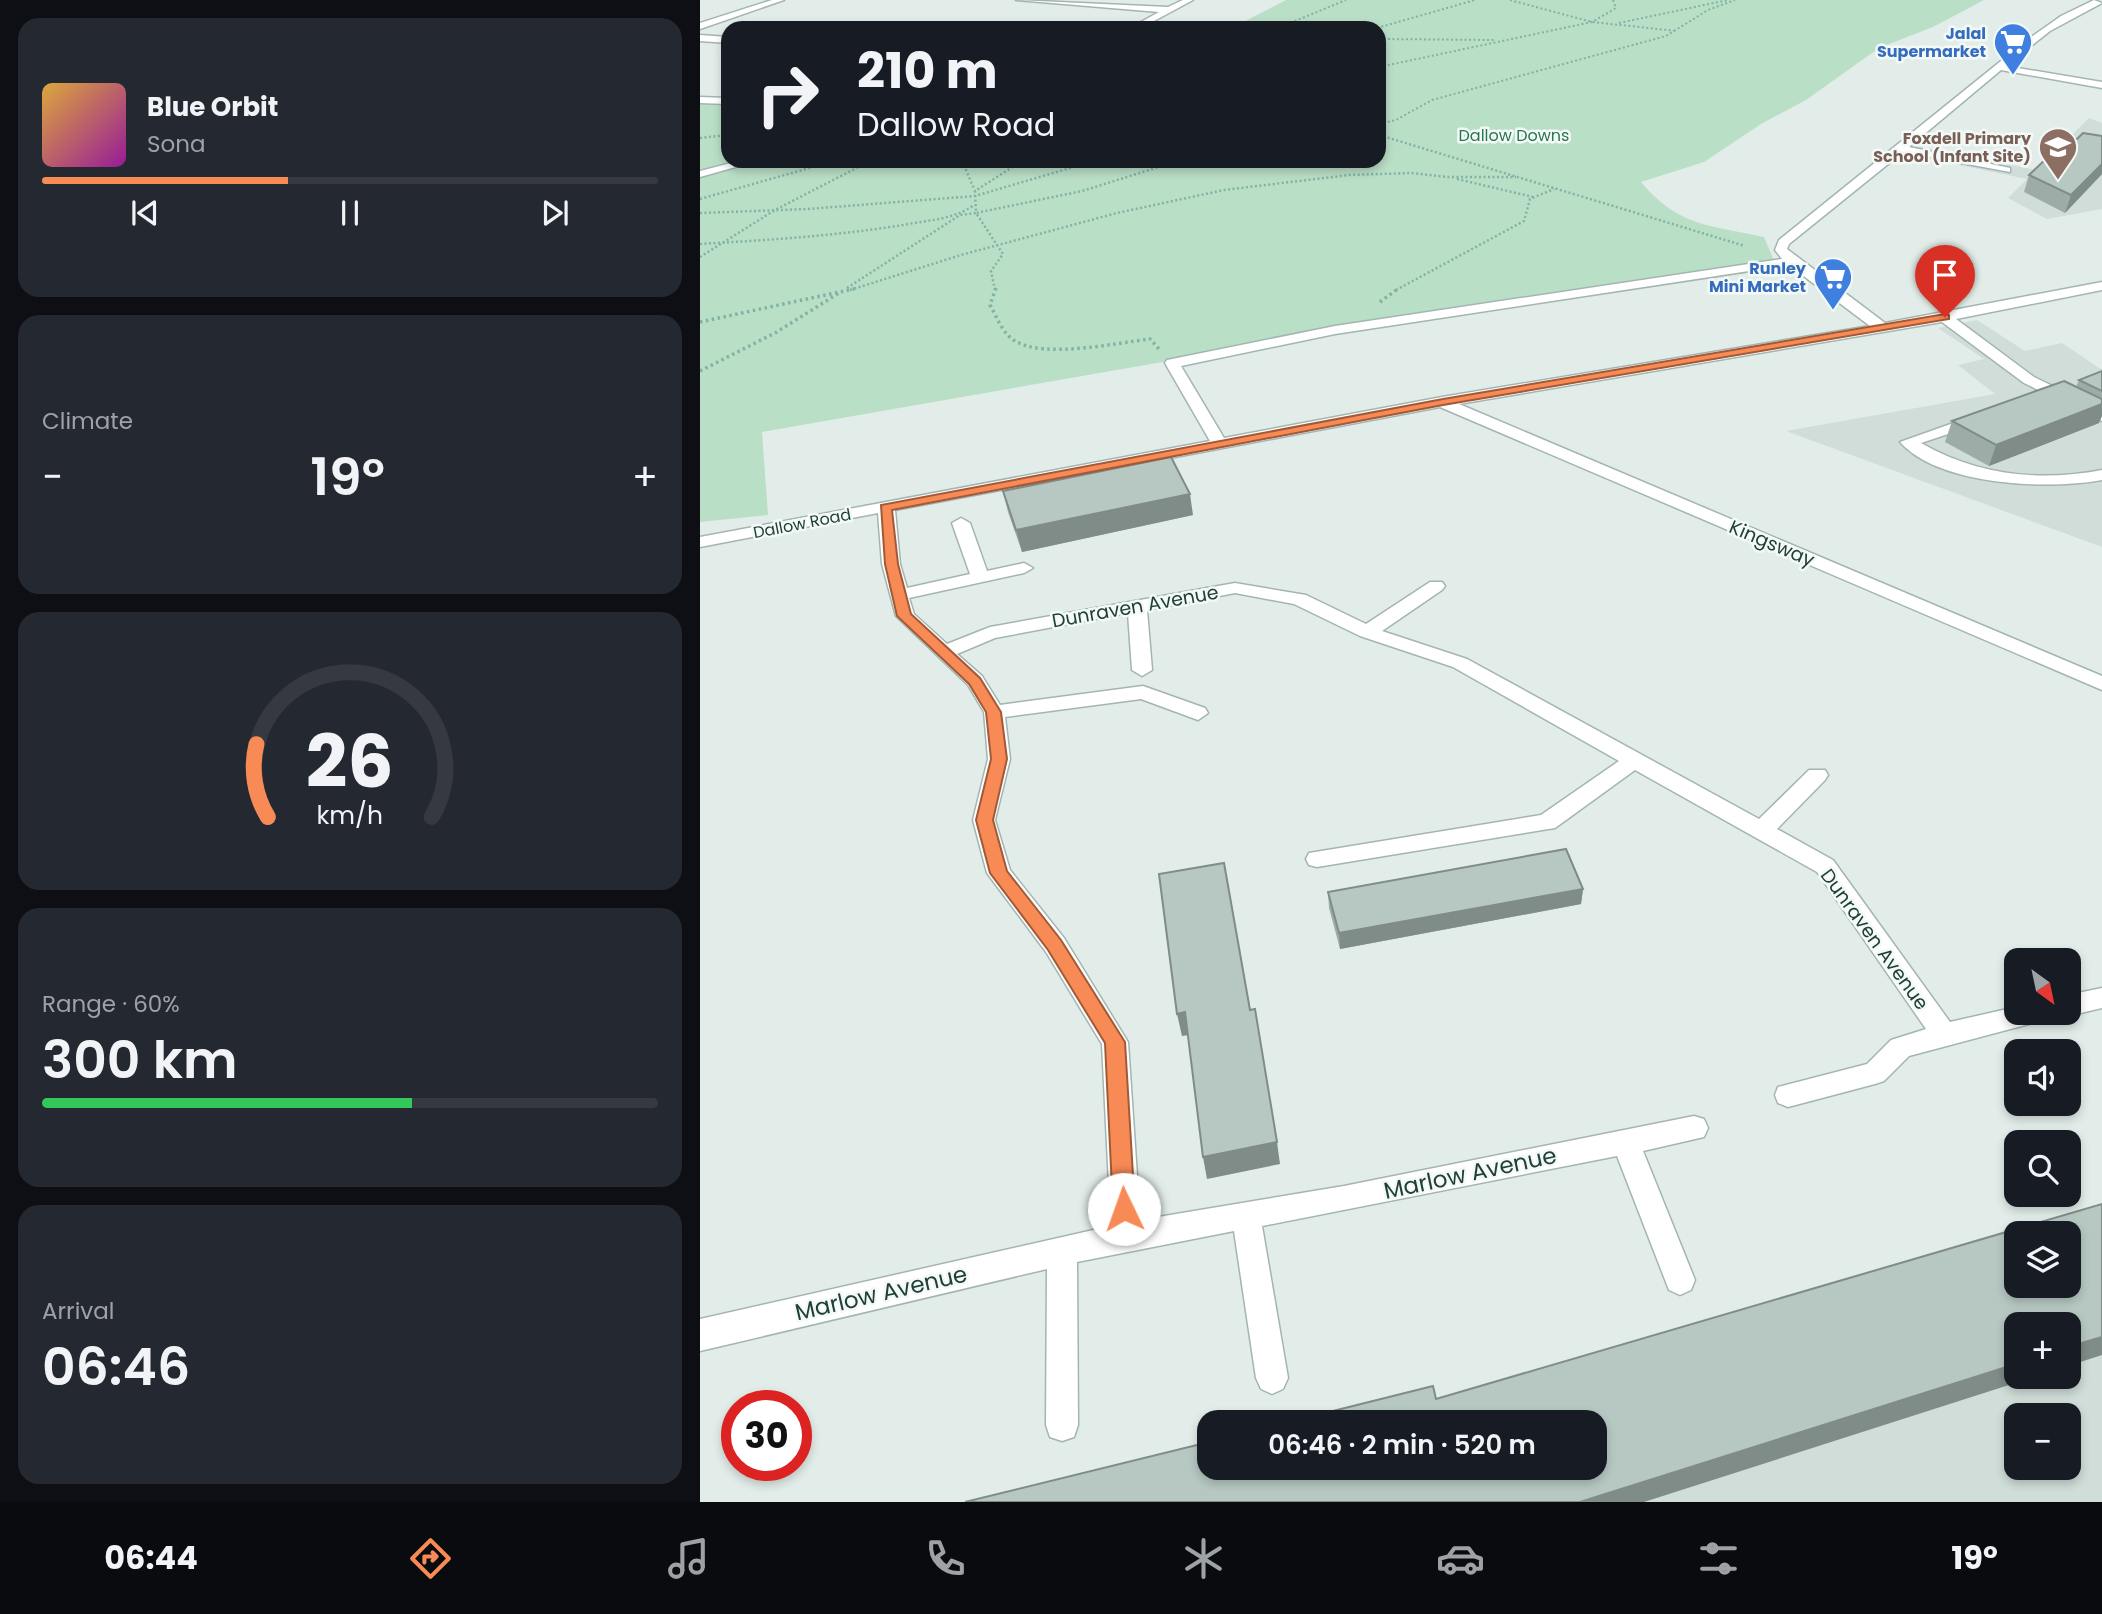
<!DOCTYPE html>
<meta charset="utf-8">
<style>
:root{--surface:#171b24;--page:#242831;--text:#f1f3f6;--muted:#9ea1a6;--line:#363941;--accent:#f88a55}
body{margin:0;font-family:Poppins,sans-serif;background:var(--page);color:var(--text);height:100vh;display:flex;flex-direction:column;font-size:26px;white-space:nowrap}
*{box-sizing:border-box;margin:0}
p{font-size:23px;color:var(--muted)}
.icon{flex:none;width:38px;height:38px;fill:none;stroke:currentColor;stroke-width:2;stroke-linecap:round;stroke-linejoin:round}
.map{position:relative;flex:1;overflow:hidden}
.details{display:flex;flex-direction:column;gap:18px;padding:18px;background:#0d0f14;width:700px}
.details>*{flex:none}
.guide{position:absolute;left:21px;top:21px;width:665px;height:147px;border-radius:21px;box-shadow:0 4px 10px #0003;background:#171b24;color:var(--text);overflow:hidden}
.needle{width:46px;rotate:147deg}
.buttons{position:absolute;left:1304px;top:948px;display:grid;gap:14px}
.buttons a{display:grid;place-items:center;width:77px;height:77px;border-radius:14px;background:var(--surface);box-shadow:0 4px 10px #0003;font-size:35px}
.speed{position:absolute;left:21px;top:1390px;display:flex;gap:14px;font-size:35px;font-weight:700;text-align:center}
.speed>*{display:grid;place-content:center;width:91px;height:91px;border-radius:50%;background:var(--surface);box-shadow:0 4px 10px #0003;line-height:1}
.speed .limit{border:10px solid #d22;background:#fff;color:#111}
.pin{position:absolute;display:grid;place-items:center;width:60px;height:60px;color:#fff;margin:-72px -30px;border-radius:50% 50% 50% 0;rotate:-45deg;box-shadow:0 0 7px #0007}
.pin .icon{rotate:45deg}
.me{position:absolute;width:77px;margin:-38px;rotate:357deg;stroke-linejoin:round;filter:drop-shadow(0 0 5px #0008)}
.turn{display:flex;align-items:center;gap:24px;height:147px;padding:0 21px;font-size:32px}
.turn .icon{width:91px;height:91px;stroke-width:2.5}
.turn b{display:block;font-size:49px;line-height:60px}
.big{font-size:52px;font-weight:600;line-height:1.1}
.details .widget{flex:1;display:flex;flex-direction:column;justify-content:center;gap:10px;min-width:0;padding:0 24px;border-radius:21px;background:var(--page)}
.details .dial{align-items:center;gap:0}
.dial svg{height:182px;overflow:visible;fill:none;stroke:var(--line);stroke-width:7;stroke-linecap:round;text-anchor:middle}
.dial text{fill:var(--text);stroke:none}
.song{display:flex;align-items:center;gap:21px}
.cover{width:84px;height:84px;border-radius:10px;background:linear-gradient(135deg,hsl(40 70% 55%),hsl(300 70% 35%))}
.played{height:7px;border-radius:4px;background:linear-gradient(90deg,var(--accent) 40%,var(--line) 40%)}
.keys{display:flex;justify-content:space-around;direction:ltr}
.heat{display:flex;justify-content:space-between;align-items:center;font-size:38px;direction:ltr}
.charge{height:10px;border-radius:5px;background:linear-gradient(90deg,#34c759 60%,var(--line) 0)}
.trip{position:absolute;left:497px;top:1410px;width:410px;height:70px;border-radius:21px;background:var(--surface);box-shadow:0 4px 10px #0003;font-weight:600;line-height:70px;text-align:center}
.tabs{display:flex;height:112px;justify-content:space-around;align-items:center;background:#090b0e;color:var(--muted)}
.tabs .icon{width:49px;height:49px}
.tabs .selected{color:var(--accent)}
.tabs b{font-size:32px;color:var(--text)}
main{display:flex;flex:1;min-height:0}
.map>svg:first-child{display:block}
.built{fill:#d0ddd8;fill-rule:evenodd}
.green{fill:#badfc7}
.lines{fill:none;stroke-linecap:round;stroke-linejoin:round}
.minor-casing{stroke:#a4b5b1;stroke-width:3}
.path-far2{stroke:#81b2a6;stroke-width:2;stroke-dasharray:2 2.5;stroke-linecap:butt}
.path-far1{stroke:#81b2a6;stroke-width:2.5;stroke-dasharray:2 2.5;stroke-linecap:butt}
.path{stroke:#81b2a6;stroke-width:3.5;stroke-dasharray:2.5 3.5;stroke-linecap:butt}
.minor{fill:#fff;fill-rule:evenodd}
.wall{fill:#9daca7}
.shaded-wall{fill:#808c88}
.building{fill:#b7c8c2;stroke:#808c88;stroke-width:2;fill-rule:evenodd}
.route{fill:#f88a55;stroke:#a15a37;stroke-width:2}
.labels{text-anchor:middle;stroke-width:5;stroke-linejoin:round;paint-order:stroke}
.far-shop-label{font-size:16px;font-weight:bold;fill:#366cbe;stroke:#f3f9f6;text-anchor:end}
.far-park-label{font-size:16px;fill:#29774e;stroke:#f3f9f6}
.far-education-label{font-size:16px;font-weight:bold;fill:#785e54;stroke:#f3f9f6;text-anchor:end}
.far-street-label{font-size:16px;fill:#213f39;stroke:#f3f9f6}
.street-label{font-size:19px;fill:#213f39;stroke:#f3f9f6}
.near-street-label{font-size:23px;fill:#213f39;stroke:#f3f9f6}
</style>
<main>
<section class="details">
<div class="widget">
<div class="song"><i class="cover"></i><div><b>Blue Orbit</b><p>Sona</p></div></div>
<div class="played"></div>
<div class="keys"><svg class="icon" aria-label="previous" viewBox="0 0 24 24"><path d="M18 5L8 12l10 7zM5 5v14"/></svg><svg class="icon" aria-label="pause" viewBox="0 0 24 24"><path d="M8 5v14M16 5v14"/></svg><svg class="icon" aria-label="next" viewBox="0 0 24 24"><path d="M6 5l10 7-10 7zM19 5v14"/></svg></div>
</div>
<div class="widget"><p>Climate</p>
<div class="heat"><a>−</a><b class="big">19°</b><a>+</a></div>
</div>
<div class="widget dial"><svg viewBox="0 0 100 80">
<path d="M14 69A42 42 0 1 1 86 69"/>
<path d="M14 69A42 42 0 0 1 9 37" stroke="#f88a55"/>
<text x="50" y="56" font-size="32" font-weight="700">26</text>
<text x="50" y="72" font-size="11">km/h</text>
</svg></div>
<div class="widget"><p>Range · 60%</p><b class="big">300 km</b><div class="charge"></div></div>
<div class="widget"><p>Arrival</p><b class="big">06:46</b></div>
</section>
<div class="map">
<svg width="1402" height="1502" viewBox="0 0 1402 1502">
<rect width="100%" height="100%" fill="#e2ede9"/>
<!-- built -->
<path class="built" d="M1389,118L1402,123V209L1347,219L1308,198L1327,179L1205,154L1216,146L1336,170Z
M1277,320L1325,351L1362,343L1402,370V547L1086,431L1295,394L1258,365L1284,359L1238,328Z
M1402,1224V1502H362L509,1468H894V1423L1316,1286H1368V1234ZM1316,1325H1368V1377H1316ZM1316,1416H1368V1468H1316Z"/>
<!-- green -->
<path class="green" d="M586,0H1284L1233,27L1179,48L1106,100L1061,124L1004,162L941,182C979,227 1010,225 1064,237L1076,265L703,320L62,432L68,515L0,522V103L28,105V161H679V28H532Z"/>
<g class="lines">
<!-- minor casing -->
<g class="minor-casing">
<path id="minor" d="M72,0H84L0,29V23Z
M316,0L468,7L483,0H493L441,28H430L459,12Z
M1394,0L1402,3L1350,31L1306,66L1402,82V88L1301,70L1209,147L1310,168V172L1203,152L1089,244L1087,249L1185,323L1402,282V290L1256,319L1334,377L1402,410V421L1324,383L1242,322L759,404L1402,676V690L740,407L195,510L200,564L207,588L270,574L252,523L261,518L270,523L287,571L324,563L333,568L324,573L209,598L214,614L247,644L290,627L535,583L606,595L666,624L730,582H742L745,586L742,590L682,631L767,659L1059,819L1109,770H1125L1128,775L1125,780L1077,829L1133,860L1250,1022L1316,1007V1013H1348L1344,1020L1209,1056L1184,1081L1175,1084L1088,1107L1078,1103L1075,1095L1078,1087L1167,1064L1191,1040L1226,1029L1117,872L935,770L855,828L617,867L609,865L606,859L609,853L841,815L919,761L753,667L660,636L594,604L535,593L447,610L452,670L442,676L432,670L428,613L295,638L257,654L282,676L300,705L443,686L505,708L508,713L498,720L441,699L305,717L310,759L295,820L310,870L364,938L428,1042L440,1220L644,1186L994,1116L1004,1119L1008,1128L1004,1137L943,1151L995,1280L991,1290L980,1295L969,1290L917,1156L562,1226L588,1378L583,1389L572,1394L561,1389L556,1378L534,1231L377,1262L378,1425L374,1437L362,1441L350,1437L346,1425L347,1269L0,1351V1319L411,1226L402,1044L346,952L287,873L273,820L288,759L284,712L268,685L196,616L182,564L178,513L0,547V537L510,441L465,363L467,360L635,326L1082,259L1075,250L1079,240L1327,40L1361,16ZM1089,265L1170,326L742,397L524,438L481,366L635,334Z
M0,35L28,37V43L0,41Z
M0,97L28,98V104L0,103Z
M39,161H57L0,177V171Z
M1276,415L1284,420L1281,423L1221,443C1277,475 1339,482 1402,470V480C1349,490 1239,486 1200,442Z
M1402,988V1008L1368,1016L1359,1013H1368V995Z"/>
</g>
<!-- path-far2 -->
<path class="path-far2" d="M810,0L892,22L977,31
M919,23L1028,0
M578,28L646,0
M677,28L775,0
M679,39L794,40
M679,67L892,22L916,8L913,0
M679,124L696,120L732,100L966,36L1008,10L1035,0"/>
<!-- path-far1 -->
<path class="path-far1" d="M679,135L1045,246
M0,138L28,135
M262,161L275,191
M757,179L833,197
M0,199L134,161
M0,213L108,209L275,196L394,161
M0,244C68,240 135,236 203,225C228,220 253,220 274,205
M0,257L75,210L170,161
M147,288L260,215L276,213L275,191L322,161
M150,290L261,255L417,213L524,190L649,175L711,173L748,177H816
M295,290L291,271L303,254L276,213L382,191L478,161
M696,290L824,221L830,199L854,189"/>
<!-- path -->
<path class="path" d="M296,288L290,305C297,317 302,333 315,341C345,359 415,343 450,339L459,349
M680,302L699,288
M0,322L158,288
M0,371L75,333L139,293"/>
<!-- minor -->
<use href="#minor" class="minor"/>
</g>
<!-- wall -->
<path class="wall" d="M1402,136V174L1365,213L1324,192L1329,175Z
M1402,371V416L1399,423L1289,466L1245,442L1252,421L1376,387L1379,380Z
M303,491L493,515L322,552L308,512Z
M883,889L881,904L640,949L629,908L628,892Z"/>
<!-- shaded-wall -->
<path class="shaded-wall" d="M1402,164V174L1365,213L1371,195Z
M1402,404V416L1399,423L1289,466L1296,445Z
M490,494L493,515L322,552L316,530Z
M883,889L881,904L640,949L639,933Z
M485,1012L489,1035L482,1036L477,1014Z
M577,1142L580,1164L507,1179L503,1157Z
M1402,1337V1355L1368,1366V1347Z
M1316,1364V1377H1334L944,1502H880Z"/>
<!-- building -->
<path class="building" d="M1383,133L1402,136V164L1371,195L1329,175L1368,138L1377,139Z
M1402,371V391L1379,380Z
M1364,381L1402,399V404L1296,445L1252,421Z
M471,457L490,494L316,530L303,491Z
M866,849L883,889L639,933L628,892Z
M524,863L550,1010L555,1009L577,1142L503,1157L485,1012L477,1014L459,874Z
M1402,1204V1337L1368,1347V1325H1316V1364L880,1502H265L509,1442V1468H894V1423H585L733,1386L736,1399ZM1316,1234H1368V1286H1316Z"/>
<!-- route -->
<path class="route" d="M1245,314L1249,315V319L743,405L192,510L198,564L211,614L280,678L301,712L307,759L293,820L307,871L361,940L425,1042L435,1209L432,1216L424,1219L416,1216L413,1209L405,1043L348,950L290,873L276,820L291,759L286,712L269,684L197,616L185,564L181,505L743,399Z"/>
<!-- icons -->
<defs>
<g id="supermarket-pin" transform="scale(2.0125)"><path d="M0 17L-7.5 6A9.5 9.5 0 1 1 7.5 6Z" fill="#3f7fe0" stroke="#f3f9f6"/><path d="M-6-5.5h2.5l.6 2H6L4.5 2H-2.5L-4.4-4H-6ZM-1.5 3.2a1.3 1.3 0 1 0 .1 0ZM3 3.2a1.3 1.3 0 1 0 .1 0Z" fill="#fff"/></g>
<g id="school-pin" transform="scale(2.0125)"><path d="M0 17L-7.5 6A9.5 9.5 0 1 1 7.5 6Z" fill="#8d6e63" stroke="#f3f9f6"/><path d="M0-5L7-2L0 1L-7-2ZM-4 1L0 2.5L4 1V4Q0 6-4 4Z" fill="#fff"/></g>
</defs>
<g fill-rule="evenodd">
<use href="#supermarket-pin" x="1313" y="42"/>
<use href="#school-pin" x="1358" y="147"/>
<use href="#supermarket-pin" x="1133" y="277"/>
</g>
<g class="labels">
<!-- far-shop labels -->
<g class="far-shop-label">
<text x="1286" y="39">Jalal<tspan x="1286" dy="18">Supermarket</tspan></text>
<text x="1106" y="274">Runley<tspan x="1106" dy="18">Mini Market</tspan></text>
</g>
<!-- far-park labels -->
<g class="far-park-label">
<text x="814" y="141">Dallow Downs</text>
</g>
<!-- far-education labels -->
<g class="far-education-label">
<text x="1331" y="144">Foxdell Primary<tspan x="1331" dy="18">School (Infant Site)</tspan></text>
</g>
<!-- far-street labels -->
<g class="far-street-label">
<text transform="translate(102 523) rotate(-11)" y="6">Dallow Road</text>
</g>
<!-- street labels -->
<g class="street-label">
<text transform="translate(1072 543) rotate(23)" y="7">Kingsway</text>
<text transform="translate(435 606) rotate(-10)" y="7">Dunraven Avenue</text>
<text transform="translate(1175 939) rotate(54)" y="7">Dunraven Avenue</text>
</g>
<!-- near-street labels -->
<g class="near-street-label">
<text transform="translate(770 1173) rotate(-12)" y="8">Marlow Avenue</text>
<text transform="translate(181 1293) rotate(-13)" y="8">Marlow Avenue</text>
</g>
</g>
</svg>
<div class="buttons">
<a><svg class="needle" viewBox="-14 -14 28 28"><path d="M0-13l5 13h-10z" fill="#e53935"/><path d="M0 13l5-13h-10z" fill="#9ea1a6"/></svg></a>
<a><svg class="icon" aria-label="sound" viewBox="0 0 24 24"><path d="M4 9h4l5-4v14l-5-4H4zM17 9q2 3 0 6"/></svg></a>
<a><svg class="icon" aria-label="search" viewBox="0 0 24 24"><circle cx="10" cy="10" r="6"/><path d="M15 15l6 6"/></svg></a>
<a><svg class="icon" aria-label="layers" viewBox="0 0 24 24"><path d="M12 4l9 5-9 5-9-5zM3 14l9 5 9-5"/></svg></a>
<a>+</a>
<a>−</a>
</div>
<div class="speed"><div class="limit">30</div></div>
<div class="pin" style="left:1245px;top:317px;background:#d93025"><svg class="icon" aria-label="arrive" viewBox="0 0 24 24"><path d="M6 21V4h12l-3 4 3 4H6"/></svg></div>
<svg class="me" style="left:424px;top:1209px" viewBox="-20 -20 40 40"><circle r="19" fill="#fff"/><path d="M0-13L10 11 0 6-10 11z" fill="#f88a55"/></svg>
<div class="trip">06:46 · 2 min · 520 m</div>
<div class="guide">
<div class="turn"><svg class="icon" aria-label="right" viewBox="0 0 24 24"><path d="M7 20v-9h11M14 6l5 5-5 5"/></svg><div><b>210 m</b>Dallow Road</div></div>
</div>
</div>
</main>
<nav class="tabs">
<b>06:44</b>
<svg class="icon selected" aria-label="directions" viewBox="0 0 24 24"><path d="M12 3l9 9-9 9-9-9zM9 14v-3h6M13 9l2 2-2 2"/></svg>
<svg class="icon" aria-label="music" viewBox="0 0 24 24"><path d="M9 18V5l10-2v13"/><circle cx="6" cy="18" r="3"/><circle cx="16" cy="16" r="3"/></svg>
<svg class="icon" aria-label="phone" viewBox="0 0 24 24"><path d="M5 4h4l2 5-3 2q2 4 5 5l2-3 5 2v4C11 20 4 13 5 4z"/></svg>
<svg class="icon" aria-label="climate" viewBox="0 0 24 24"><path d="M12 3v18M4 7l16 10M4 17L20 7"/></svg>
<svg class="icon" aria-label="car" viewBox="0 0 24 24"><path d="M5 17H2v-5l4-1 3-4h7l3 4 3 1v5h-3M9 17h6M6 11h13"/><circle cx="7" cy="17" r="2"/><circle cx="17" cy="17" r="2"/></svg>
<svg class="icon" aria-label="filters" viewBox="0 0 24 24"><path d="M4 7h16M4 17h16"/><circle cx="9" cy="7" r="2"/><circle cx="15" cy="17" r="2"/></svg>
<b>19°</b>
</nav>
